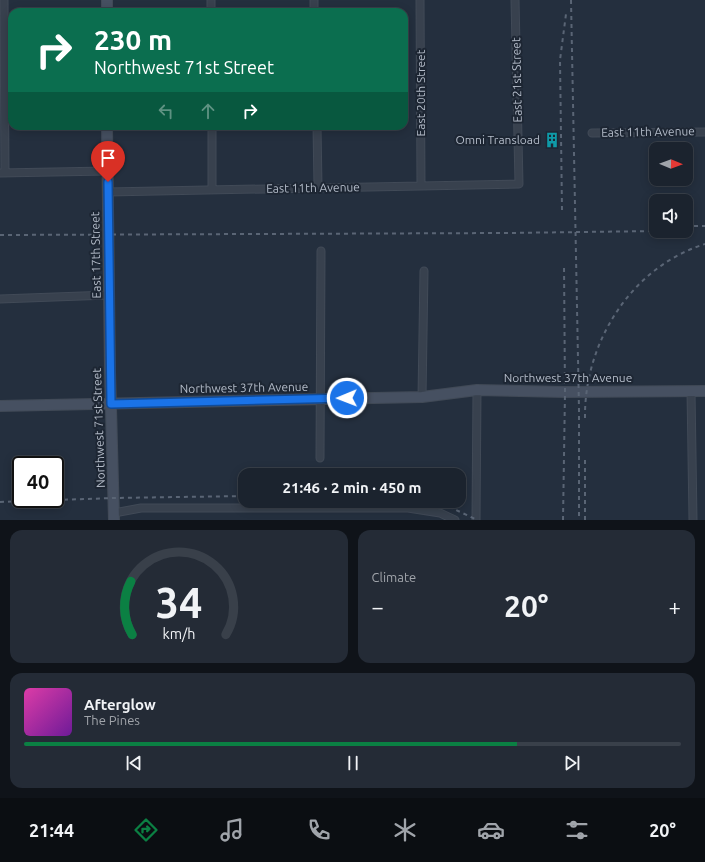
<!DOCTYPE html>
<meta charset="utf-8">
<style>
:root{--surface:#1b232e;--page:#242b36;--text:#f1f3f6;--muted:#a0a4aa;--line:#39404a;--accent:#0b8043}
body{margin:0;font-family:Ubuntu,sans-serif;background:var(--page);color:var(--text);height:100vh;display:flex;flex-direction:column;font-size:15px;white-space:nowrap}
*{box-sizing:border-box;margin:0}
p{font-size:13px;color:var(--muted)}
.icon{flex:none;width:22px;height:22px;fill:none;stroke:currentColor;stroke-width:2;stroke-linecap:round;stroke-linejoin:round}
.map{position:relative;height:520px;overflow:hidden}
.drawer{display:flex;flex-direction:column;gap:10px;padding:10px;background:#0f1319;flex:1}
.drawer>*{flex:none}
.guide{position:absolute;left:8px;top:8px;width:400px;height:122px;border-radius:12px;box-shadow:0 2px 10px #0003,0 0 0 1px var(--line);background:#0b6e4f;color:#fff;overflow:hidden}
.needle{width:26px;rotate:91deg}
.controls{position:absolute;left:649px;top:142px;display:grid;gap:8px}
.controls a{display:grid;place-items:center;width:44px;height:44px;border-radius:8px;background:var(--surface);box-shadow:0 2px 10px #0003,0 0 0 1px var(--line);font-size:20px}
.speed{position:absolute;left:12px;top:456px;display:flex;gap:8px;font-size:20px;font-weight:700;text-align:center}
.speed>*{display:grid;place-content:center;width:52px;height:52px;border-radius:50%;background:var(--surface);box-shadow:0 2px 10px #0003,0 0 0 1px var(--line);line-height:1}
.speed .limit{border:2px solid #111;border-radius:6px;background:#fff;color:#111}
.pin{position:absolute;display:grid;place-items:center;width:34px;height:34px;color:#fff;margin:-41px -17px;border-radius:50% 50% 50% 0;rotate:-45deg;box-shadow:0 0 4px #0007}
.pin .icon{rotate:45deg}
.me{position:absolute;width:44px;margin:-22px;rotate:269deg;stroke-linejoin:round;filter:drop-shadow(0 0 3px #0008)}
.turn{display:flex;align-items:center;gap:14px;height:84px;padding:0 20px;font-size:18px}
.turn .icon{width:52px;height:52px;stroke-width:2.5}
.turn b{display:block;font-size:28px;line-height:34px}
.lanes{display:flex;align-items:center;height:38px;padding:0 20px;background:#0003;justify-content:center;gap:20px;direction:ltr}
.lanes .off{opacity:.35}
.big{font-size:30px;font-weight:600;line-height:1.1}
.drawer .tile{flex:1;display:flex;flex-direction:column;justify-content:center;gap:6px;min-width:0;padding:0 14px;border-radius:12px;background:var(--page)}
.drawer .dial{align-items:center;gap:0}
.dial svg{height:104px;overflow:visible;fill:none;stroke:var(--line);stroke-width:7;stroke-linecap:round;text-anchor:middle}
.dial text{fill:var(--text);stroke:none}
.song{display:flex;align-items:center;gap:12px}
.cover{width:48px;height:48px;border-radius:6px;background:linear-gradient(135deg,hsl(320 70% 55%),hsl(280 70% 35%))}
.played{height:4px;border-radius:2px;background:linear-gradient(90deg,var(--accent) 75%,var(--line) 75%)}
.keys{display:flex;justify-content:space-around;direction:ltr}
.heat{display:flex;justify-content:space-between;align-items:center;font-size:22px;direction:ltr}
.drawer .tiles{flex:1;display:grid;gap:10px;grid-template-columns:1fr 1fr}
.tile:last-child{grid-column:span 2}
.trip{position:absolute;left:238px;top:468px;width:228px;height:40px;border-radius:12px;background:var(--surface);box-shadow:0 2px 10px #0003,0 0 0 1px var(--line);font-weight:600;line-height:40px;text-align:center}
.tabs{display:flex;height:64px;justify-content:space-around;align-items:center;background:#0b0e12;color:var(--muted)}
.tabs .icon{width:28px;height:28px}
.tabs .active{color:var(--accent)}
.tabs b{font-size:18px;color:var(--text)}
.map>svg:first-child{display:block}
.lines{fill:none;stroke-linecap:round;stroke-linejoin:round}
.street-casing{stroke:#414a57;stroke-width:9}
.secondary-casing{stroke:#414a57;stroke-width:12}
.street{stroke:#38414e;stroke-width:7}
.secondary{stroke:#465061;stroke-width:10}
.rail{stroke:#5a6575;stroke-width:2;stroke-dasharray:4 4;stroke-linecap:butt}
.route-casing{stroke:#114b97;stroke-width:10}
.route{stroke:#1a73e8;stroke-width:7}
.labels{text-anchor:middle;stroke-width:4;stroke-linejoin:round;paint-order:stroke}
.street-label{font-size:12px;fill:#b4bcc9;stroke:#1d2633}
.poi-label{font-size:12px;fill:#b4bcc9;stroke:#1d2633;text-anchor:end}
</style>
<div class="map">
<svg width="705" height="520" viewBox="0 0 705 520">
<rect width="100%" height="100%" fill="#242f3e"/>
<g class="lines">
<!-- street casing -->
<g class="street-casing">
<path id="street" d="M4,0L5,173
M211,0V12
M314,0V12
M420,0L421,186
M212,126V190
M317,126L318,187
M592,133L705,132
M0,173L107,171
M108,192L519,184L515,0
M0,299L109,295
M691,391L693,520
M422,397L424,271
M320,458L321,251
M114,513L141,508H408L440,513L455,520
M476,520L477,390"/>
</g>
<!-- secondary casing -->
<g class="secondary-casing">
<path id="secondary" d="M107,0V12
M107,126L110,371L114,520
M0,406L422,397L477,390L565,392L705,391"/>
</g>
<!-- street -->
<use href="#street" class="street"/>
<!-- secondary -->
<use href="#secondary" class="secondary"/>
<!-- rail -->
<path class="rail" d="M571,0L579,410V520
M562,210L560,60L566,14
M686,226H705
M0,235L507,233L657,231
M585,418C584,343 631,267 705,244
M585,460V520
M434,501L452,508L477,520
M0,502L114,498L245,496
M563,520L565,392L564,265"/>
</g>
<g class="lines">
<!-- route casing -->
<g class="route-casing">
<path id="route" d="M108,182L111,404L347,398"/>
</g>
<!-- route -->
<use href="#route" class="route"/>
</g>
<!-- icons -->
<defs>
<g id="building-bare" transform="scale(1.2)"><path d="M-4-6H4V6H1V3H-1V6H-4ZM-2.5-4.3h1.7v1.8h-1.7ZM.8-4.3h1.7v1.8H.8ZM-2.5-1h1.7V.8h-1.7ZM.8-1h1.7V.8H.8Z" fill="#0f9aa8" stroke="#1d2633" stroke-width="2.5" paint-order="stroke"/></g>
</defs>
<g fill-rule="evenodd">
<use href="#building-bare" x="552" y="140"/>
</g>
<g class="labels">
<!-- street labels -->
<g class="street-label">
<text transform="translate(517 80) rotate(-91)" y="4">East 21st Street</text>
<text transform="translate(421 93) rotate(-90)" y="4">East 20th Street</text>
<text transform="translate(648 132) rotate(-1)" y="4">East 11th Avenue</text>
<text transform="translate(313 188) rotate(-1)" y="4">East 11th Avenue</text>
<text transform="translate(96 255) rotate(-91)" y="4">East 17th Street</text>
<text x="568" y="382">Northwest 37th Avenue</text>
<text transform="translate(244 388) rotate(-1)" y="4">Northwest 37th Avenue</text>
<text transform="translate(99 428) rotate(-92)" y="4">Northwest 71st Street</text>
</g>
<!-- poi labels -->
<g class="poi-label">
<text x="540" y="144">Omni Transload</text>
</g>
</g>
</svg>
<div class="controls">
<a><svg class="needle" viewBox="-14 -14 28 28"><path d="M0-13l5 13h-10z" fill="#e53935"/><path d="M0 13l5-13h-10z" fill="#a0a4aa"/></svg></a>
<a><svg class="icon" aria-label="sound" viewBox="0 0 24 24"><path d="M4 9h4l5-4v14l-5-4H4zM17 9q2 3 0 6"/></svg></a>
</div>
<div class="speed"><div class="limit">40</div></div>
<div class="pin" style="left:108px;top:182px;background:#d93025"><svg class="icon" aria-label="arrive" viewBox="0 0 24 24"><path d="M6 21V4h12l-3 4 3 4H6"/></svg></div>
<svg class="me" style="left:347px;top:398px" viewBox="-20 -20 40 40"><circle r="17" fill="#1a73e8" stroke="#fff" stroke-width="3"/><path d="M0-11L8 9 0 5-8 9z" fill="#fff"/></svg>
<div class="trip">21:46 · 2 min · 450 m</div>
<div class="guide">
<div class="turn"><svg class="icon" aria-label="right" viewBox="0 0 24 24"><path d="M7 20v-9h11M14 6l5 5-5 5"/></svg><div><b>230 m</b>Northwest 71st Street</div></div>
<div class="lanes"><svg class="icon off" aria-label="left" viewBox="0 0 24 24"><path d="M17 20v-9H6M10 6l-5 5 5 5"/></svg><svg class="icon off" aria-label="ahead" viewBox="0 0 24 24"><path d="M12 20V5M6 11l6-6 6 6"/></svg><svg class="icon" aria-label="right" viewBox="0 0 24 24"><path d="M7 20v-9h11M14 6l5 5-5 5"/></svg></div>
</div>
</div>
<section class="drawer">
<div class="tiles">
<div class="tile dial"><svg viewBox="0 0 100 80">
<path d="M14 69A42 42 0 1 1 86 69"/>
<path d="M14 69A42 42 0 0 1 13 28" stroke="#0b8043"/>
<text x="50" y="56" font-size="32" font-weight="700">34</text>
<text x="50" y="72" font-size="11">km/h</text>
</svg></div>
<div class="tile"><p>Climate</p>
<div class="heat"><a>−</a><b class="big">20°</b><a>+</a></div>
</div>
<div class="tile">
<div class="song"><i class="cover"></i><div><b>Afterglow</b><p>The Pines</p></div></div>
<div class="played"></div>
<div class="keys"><svg class="icon" aria-label="previous" viewBox="0 0 24 24"><path d="M18 5L8 12l10 7zM5 5v14"/></svg><svg class="icon" aria-label="pause" viewBox="0 0 24 24"><path d="M8 5v14M16 5v14"/></svg><svg class="icon" aria-label="next" viewBox="0 0 24 24"><path d="M6 5l10 7-10 7zM19 5v14"/></svg></div>
</div>
</div>
</section>
<nav class="tabs">
<b>21:44</b>
<svg class="icon active" aria-label="directions" viewBox="0 0 24 24"><path d="M12 3l9 9-9 9-9-9zM9 14v-3h6M13 9l2 2-2 2"/></svg>
<svg class="icon" aria-label="music" viewBox="0 0 24 24"><path d="M9 18V5l10-2v13"/><circle cx="6" cy="18" r="3"/><circle cx="16" cy="16" r="3"/></svg>
<svg class="icon" aria-label="phone" viewBox="0 0 24 24"><path d="M5 4h4l2 5-3 2q2 4 5 5l2-3 5 2v4C11 20 4 13 5 4z"/></svg>
<svg class="icon" aria-label="climate" viewBox="0 0 24 24"><path d="M12 3v18M4 7l16 10M4 17L20 7"/></svg>
<svg class="icon" aria-label="car" viewBox="0 0 24 24"><path d="M5 17H2v-5l4-1 3-4h7l3 4 3 1v5h-3M9 17h6M6 11h13"/><circle cx="7" cy="17" r="2"/><circle cx="17" cy="17" r="2"/></svg>
<svg class="icon" aria-label="filters" viewBox="0 0 24 24"><path d="M4 7h16M4 17h16"/><circle cx="9" cy="7" r="2"/><circle cx="15" cy="17" r="2"/></svg>
<b>20°</b>
</nav>
